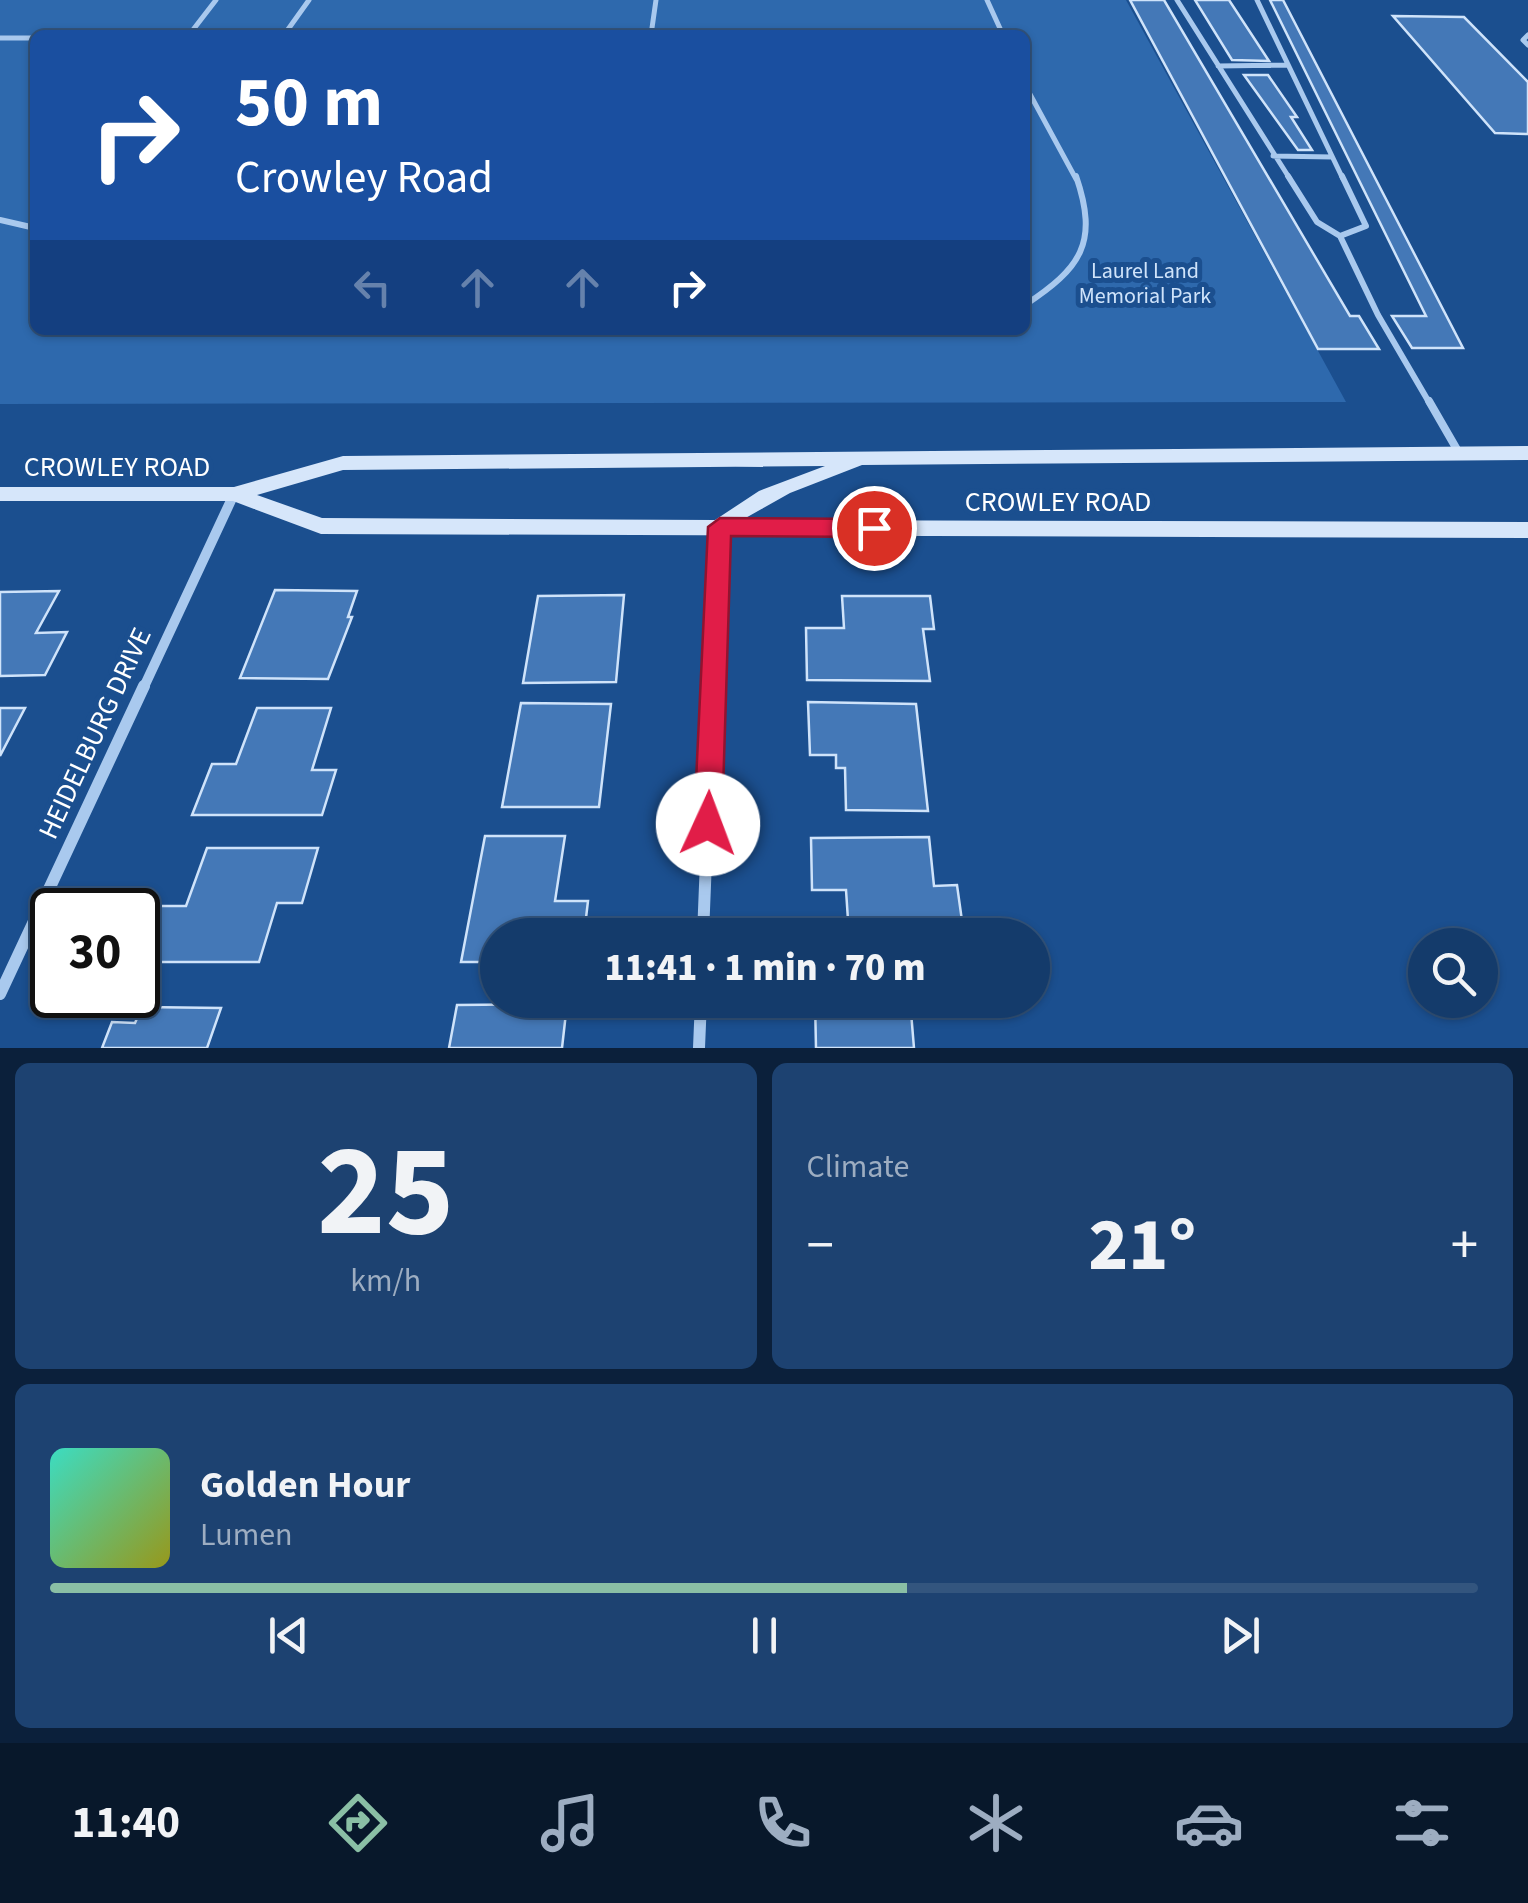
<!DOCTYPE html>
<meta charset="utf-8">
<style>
:root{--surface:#143b6b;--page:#1d4271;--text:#f1f3f6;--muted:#9dadc1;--line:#33557e;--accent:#8abfa5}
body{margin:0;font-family:"Source Sans 3",sans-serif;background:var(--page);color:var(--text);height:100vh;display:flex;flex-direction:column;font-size:38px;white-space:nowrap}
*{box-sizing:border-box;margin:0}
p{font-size:32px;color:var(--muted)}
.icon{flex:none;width:55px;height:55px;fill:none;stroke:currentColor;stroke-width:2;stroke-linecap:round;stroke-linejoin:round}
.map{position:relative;height:1048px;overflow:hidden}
.drawer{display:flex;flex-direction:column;gap:15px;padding:15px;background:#0b203b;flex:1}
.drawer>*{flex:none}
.top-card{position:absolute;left:30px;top:30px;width:1000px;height:305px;border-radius:15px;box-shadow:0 2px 8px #0004,0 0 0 2px var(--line);background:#1a4fa0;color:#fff;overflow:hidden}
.fabs{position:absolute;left:1408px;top:928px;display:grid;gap:20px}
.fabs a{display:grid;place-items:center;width:90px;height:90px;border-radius:50%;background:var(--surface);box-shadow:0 2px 8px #0004,0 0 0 2px var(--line);font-size:50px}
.speed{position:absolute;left:30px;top:888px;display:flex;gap:20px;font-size:50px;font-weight:700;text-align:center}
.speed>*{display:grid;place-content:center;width:130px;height:130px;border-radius:50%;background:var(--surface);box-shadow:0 2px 8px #0004,0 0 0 2px var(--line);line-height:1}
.speed .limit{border:5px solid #111;border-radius:15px;background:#fff;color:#111}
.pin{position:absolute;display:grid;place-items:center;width:85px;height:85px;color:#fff;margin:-42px;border:5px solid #fff;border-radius:50%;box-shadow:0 2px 10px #0007}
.me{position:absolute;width:110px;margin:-55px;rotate:2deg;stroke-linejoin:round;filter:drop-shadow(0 0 8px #0008)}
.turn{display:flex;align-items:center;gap:35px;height:210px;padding:0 40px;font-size:45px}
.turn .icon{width:130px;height:130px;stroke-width:2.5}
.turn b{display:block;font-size:70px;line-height:85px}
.lanes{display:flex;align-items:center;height:95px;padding:0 40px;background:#0003;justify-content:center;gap:50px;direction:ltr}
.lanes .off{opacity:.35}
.big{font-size:75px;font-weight:800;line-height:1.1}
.drawer .card{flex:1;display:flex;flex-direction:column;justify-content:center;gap:15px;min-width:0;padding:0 35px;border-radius:15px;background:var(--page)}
.drawer .dial{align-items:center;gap:0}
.dial b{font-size:130px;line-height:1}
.song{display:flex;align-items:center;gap:30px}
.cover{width:120px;height:120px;border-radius:15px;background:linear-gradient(135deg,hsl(170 70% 55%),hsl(60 70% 35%))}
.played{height:10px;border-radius:5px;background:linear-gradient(90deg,var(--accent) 60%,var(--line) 60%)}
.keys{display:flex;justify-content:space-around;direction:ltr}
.heat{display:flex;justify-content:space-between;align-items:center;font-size:55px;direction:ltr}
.drawer .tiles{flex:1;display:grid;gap:15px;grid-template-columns:1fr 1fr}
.card:last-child{grid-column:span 2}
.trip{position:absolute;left:480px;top:918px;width:570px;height:100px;border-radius:50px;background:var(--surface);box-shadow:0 2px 8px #0004,0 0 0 2px var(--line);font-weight:800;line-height:100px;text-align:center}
.menu{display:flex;height:160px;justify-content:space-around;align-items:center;background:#08182b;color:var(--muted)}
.menu .icon{width:70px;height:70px}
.menu .current{color:var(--accent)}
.menu b{font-size:45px;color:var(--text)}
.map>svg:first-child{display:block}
.green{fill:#2e69ad;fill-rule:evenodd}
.building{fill:#4478b7;stroke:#cfe3fa;stroke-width:2.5}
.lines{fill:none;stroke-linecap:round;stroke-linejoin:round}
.service-far2{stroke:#a9c9ee;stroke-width:5}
.service-far1{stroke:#a9c9ee;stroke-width:6}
.service{stroke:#a9c9ee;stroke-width:8}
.minor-far1{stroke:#a9c9ee;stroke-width:10}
.minor{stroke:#a9c9ee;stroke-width:12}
.secondary{fill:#d6e6fa;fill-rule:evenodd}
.route{fill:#e11d48;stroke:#92132f;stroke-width:2.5}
.labels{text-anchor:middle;stroke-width:10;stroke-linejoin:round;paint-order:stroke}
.far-park-label{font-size:22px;fill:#cfe3fa;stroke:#1b4f8f}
.street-label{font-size:28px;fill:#fff;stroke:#1b4f8f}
</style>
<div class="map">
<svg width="1528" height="1048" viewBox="0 0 1528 1048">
<rect width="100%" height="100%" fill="#1b4f8f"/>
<!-- green -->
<path class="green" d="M0,0H1126L1346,402L0,404ZM35,35H1025V330H35Z"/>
<!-- building -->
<path class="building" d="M1130,0H1164L1350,316H1359L1379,349H1318Z
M1195,0H1229L1269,61L1232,60Z
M1270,0H1283L1463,348H1412L1392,316H1426Z
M1393,16L1464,17L1528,82V134L1495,133Z
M1244,75H1268L1297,117H1291L1312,150H1298Z
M275,590L357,591L348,617H352L328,679L240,678Z
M59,591L36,633L67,632L45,675L0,676V592Z
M624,595L616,682L523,683L538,596Z
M842,596H930L934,629H923L930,681L807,680L806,628H844Z
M808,702L916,704L928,811L846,810L845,768H836V755H810Z
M521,703L611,704L599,807H502Z
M0,708H25L0,756Z
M257,708H331L312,770H336L322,815H192L212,764H236Z
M485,836H565L555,901H588L584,935H498V962H461Z
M929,837L934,886L957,885L964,935H849L846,890H812L811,838Z
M207,848H318L302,903H277L259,962H138V940L151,906H186Z
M815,1000H910L914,1048H816Z
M567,1004L562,1048H449L457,1005Z
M142,1007L221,1008L207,1048H102L112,1022L135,1023Z"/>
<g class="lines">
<!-- service-far2 -->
<path class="service-far2" d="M987,0L1003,35
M1177,0L1290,179
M1257,0L1343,179
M189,35L216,0
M284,35L309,0
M651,35L656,0
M1528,35L1523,40L1528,45
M0,38H35
M1218,66L1288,65
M1025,85L1076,179
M1273,156L1332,157"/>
<!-- service-far1 -->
<path class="service-far1" d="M1288,176L1317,222L1340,236L1378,315L1430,404
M0,220L35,228
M1340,236L1366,226L1342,176
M1025,305C1081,268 1099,243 1076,176"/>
<!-- service -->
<path class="service" d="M1429,401L1459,453"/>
<!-- minor-far1 -->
<path class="minor-far1" d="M143,689L234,494
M713,689L720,527"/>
<!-- minor -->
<path class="minor" d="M703,935L713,686
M0,994L144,686
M699,1048L701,1000"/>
<!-- secondary -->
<path class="secondary" d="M1528,446V460L862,465L790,493L742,520L1528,522V538L321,534L233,501H0V487H234L343,456ZM825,466L759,491L715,520L322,518L257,495L343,470Z"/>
</g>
<!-- route -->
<path class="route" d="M720,518L874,519L885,528L874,537L731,536L722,824L718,833L708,837L698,833L694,824L708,527Z"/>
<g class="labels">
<!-- far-park labels -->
<g class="far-park-label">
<text x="1145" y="278">Laurel Land<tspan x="1145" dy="25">Memorial Park</tspan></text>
</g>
<!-- street labels -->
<g class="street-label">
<text x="117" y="476">CROWLEY ROAD</text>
<text x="1058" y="511">CROWLEY ROAD</text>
<text transform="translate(94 733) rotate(-65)" y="10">HEIDELBURG DRIVE</text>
</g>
</g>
</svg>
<div class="fabs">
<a><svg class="icon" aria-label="search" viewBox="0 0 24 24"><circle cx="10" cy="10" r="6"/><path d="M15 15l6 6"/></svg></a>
</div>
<div class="speed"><div class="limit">30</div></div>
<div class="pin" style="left:874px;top:528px;background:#d93025"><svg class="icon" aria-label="arrive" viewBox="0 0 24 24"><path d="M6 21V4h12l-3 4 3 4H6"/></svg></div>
<svg class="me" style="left:708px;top:824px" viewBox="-20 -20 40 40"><circle r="19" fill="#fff"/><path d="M0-13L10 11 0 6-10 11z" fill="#e11d48"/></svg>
<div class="trip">11:41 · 1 min · 70 m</div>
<div class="top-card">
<div class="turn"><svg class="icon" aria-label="right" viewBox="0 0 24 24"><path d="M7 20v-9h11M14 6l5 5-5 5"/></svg><div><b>50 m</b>Crowley Road</div></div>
<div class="lanes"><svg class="icon off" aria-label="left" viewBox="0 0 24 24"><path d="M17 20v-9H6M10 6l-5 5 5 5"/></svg><svg class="icon off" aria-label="ahead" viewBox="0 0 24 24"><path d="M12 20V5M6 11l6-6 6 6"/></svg><svg class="icon off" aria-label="ahead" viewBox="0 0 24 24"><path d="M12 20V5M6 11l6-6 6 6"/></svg><svg class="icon" aria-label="right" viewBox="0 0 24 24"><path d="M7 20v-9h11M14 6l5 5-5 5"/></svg></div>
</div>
</div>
<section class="drawer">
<div class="tiles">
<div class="card dial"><b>25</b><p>km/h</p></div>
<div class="card"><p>Climate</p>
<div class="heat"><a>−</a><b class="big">21°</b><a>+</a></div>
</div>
<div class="card">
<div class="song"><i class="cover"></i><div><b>Golden Hour</b><p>Lumen</p></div></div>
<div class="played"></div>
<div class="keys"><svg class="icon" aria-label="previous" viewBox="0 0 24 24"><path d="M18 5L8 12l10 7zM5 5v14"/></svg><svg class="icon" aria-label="pause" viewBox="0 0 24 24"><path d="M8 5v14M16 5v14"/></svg><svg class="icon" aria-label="next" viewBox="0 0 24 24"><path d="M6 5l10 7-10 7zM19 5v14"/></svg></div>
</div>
</div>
</section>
<nav class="menu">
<b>11:40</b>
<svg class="icon current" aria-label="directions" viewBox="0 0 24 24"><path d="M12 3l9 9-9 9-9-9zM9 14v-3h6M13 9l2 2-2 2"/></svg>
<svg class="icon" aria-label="music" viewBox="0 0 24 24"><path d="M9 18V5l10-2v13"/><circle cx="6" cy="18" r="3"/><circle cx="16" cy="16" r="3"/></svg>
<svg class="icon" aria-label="phone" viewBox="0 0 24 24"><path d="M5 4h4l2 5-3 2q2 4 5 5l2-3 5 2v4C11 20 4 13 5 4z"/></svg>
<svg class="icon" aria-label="climate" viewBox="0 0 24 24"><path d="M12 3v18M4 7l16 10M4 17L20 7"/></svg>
<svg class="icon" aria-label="car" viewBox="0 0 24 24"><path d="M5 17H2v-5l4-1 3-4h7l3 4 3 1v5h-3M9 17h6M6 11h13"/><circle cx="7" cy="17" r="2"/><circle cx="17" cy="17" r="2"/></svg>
<svg class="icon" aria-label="filters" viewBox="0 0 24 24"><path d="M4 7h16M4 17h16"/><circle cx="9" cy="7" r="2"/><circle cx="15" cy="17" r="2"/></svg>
</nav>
